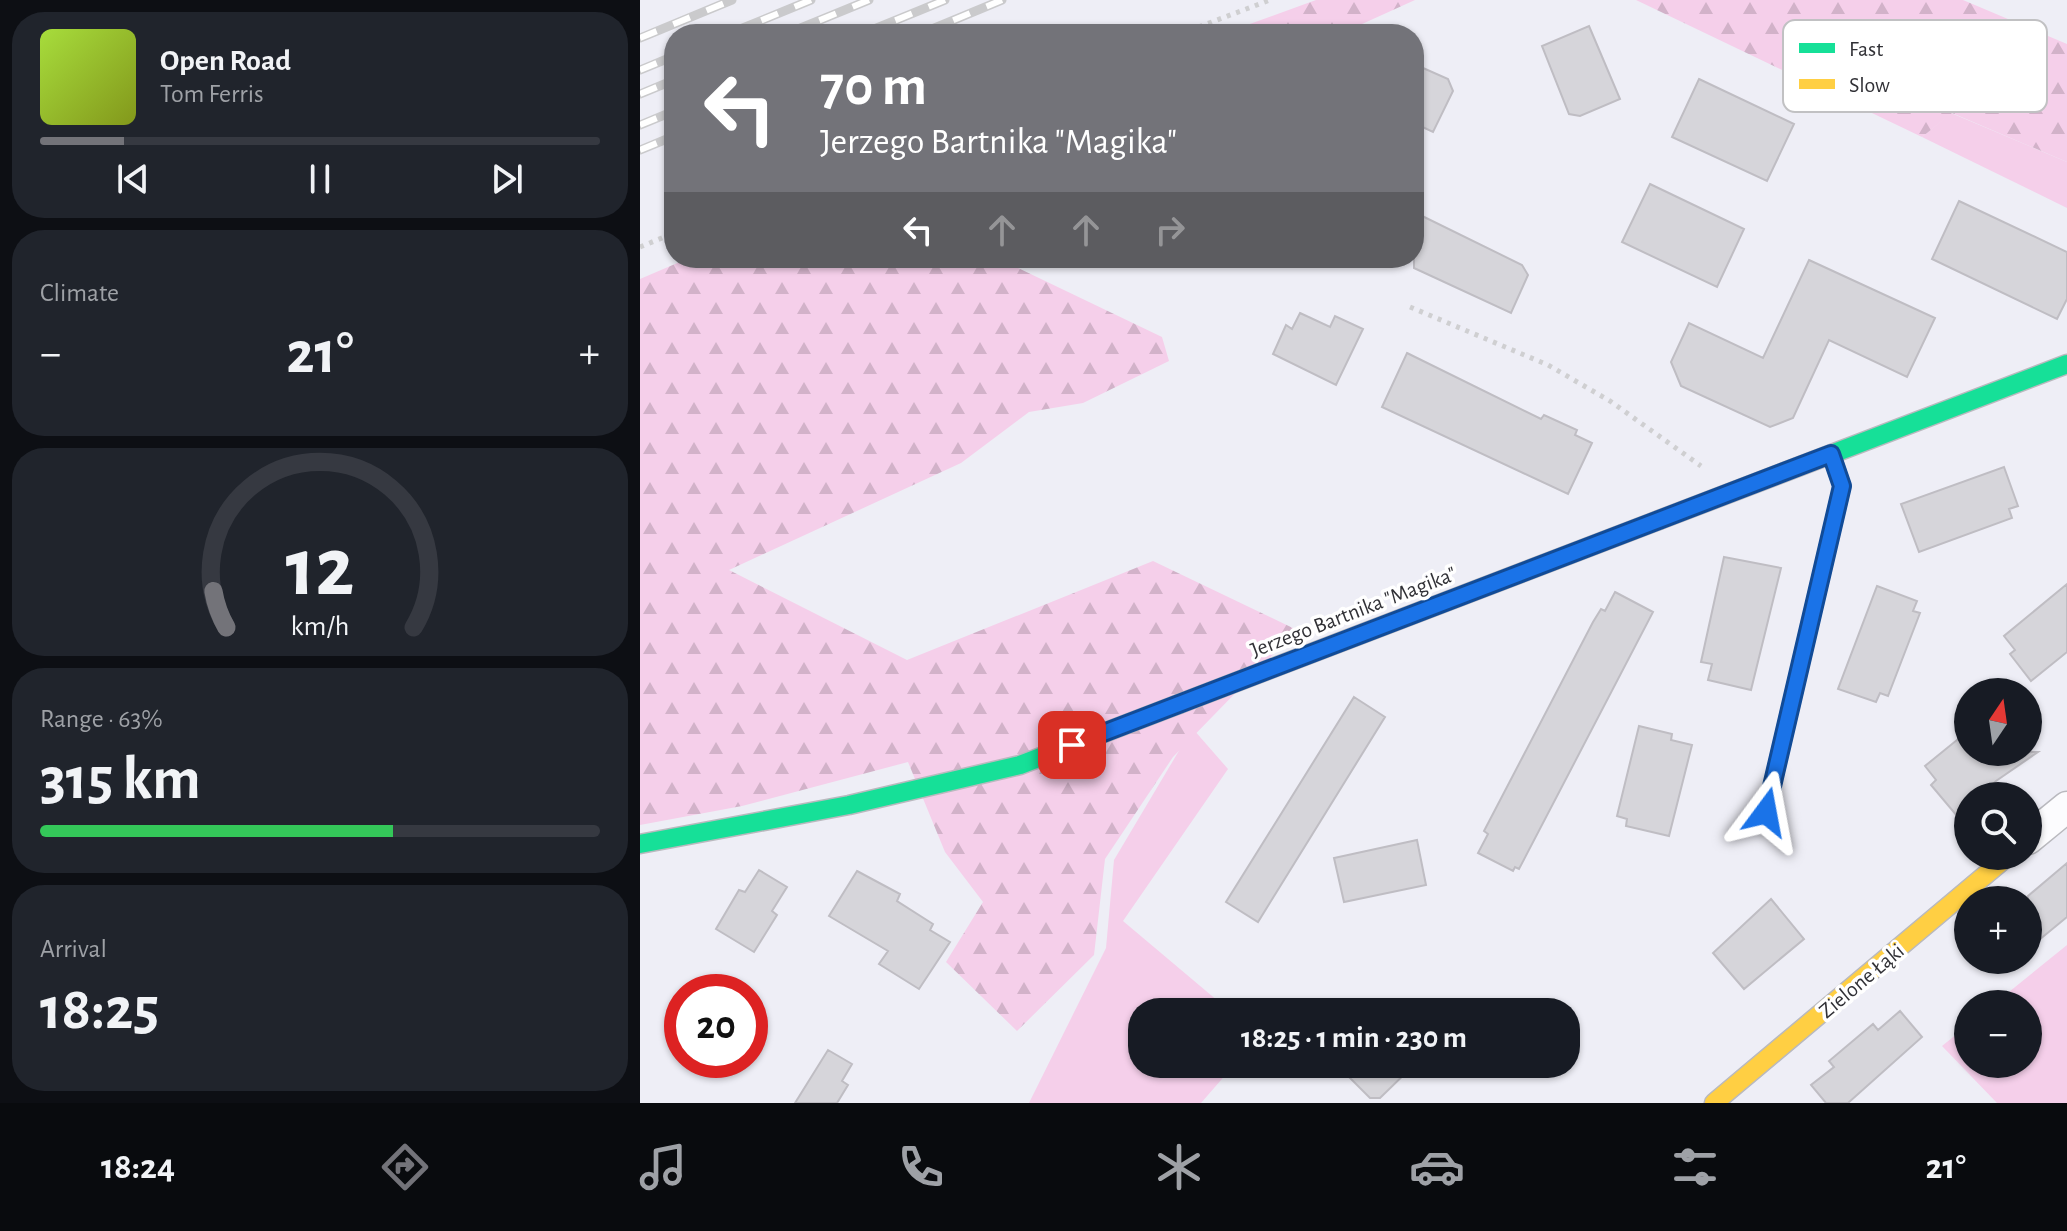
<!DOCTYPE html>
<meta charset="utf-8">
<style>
:root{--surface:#171b24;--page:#20242c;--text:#f1f3f6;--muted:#9ea1a6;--line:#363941;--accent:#737379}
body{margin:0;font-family:"Alegreya Sans",sans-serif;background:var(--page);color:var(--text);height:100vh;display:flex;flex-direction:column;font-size:30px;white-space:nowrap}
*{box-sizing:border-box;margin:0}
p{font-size:26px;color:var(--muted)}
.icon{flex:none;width:44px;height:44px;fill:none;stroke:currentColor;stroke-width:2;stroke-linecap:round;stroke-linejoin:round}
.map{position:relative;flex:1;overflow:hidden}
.details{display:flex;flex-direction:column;gap:12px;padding:12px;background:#0d0f14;width:640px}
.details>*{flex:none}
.guide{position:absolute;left:24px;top:24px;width:760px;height:244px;border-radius:32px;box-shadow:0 2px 6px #0004;background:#737379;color:#fff;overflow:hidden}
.needle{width:52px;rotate:13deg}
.controls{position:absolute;left:1314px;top:678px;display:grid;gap:16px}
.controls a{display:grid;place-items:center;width:88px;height:88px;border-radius:50%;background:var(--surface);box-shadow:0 2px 6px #0004;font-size:40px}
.speed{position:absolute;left:24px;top:974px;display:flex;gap:16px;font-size:40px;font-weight:700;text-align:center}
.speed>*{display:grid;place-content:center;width:104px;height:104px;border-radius:50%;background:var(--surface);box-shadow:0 2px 6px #0004;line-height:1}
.speed .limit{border:12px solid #d22;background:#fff;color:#111}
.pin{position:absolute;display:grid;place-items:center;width:68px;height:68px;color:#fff;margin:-34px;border-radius:16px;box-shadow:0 4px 12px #0006}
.me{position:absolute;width:88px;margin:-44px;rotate:13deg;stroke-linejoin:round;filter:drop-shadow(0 0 6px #0008)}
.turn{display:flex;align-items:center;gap:28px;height:168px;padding:0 24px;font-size:36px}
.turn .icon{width:104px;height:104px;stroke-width:2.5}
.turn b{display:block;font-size:56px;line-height:68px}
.lanes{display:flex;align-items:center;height:76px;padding:0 24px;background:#0003;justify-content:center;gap:40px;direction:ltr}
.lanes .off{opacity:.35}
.big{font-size:60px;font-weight:600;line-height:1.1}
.details .card{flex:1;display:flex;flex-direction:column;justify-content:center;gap:12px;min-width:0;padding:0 28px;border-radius:32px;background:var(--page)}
.details .dial{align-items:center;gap:0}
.dial svg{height:208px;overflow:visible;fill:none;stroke:var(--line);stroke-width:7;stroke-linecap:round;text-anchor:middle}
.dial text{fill:var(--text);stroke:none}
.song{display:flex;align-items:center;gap:24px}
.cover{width:96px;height:96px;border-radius:12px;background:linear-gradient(135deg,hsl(80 70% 55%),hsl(70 70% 35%))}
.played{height:8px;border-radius:4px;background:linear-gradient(90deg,var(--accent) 15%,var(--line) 15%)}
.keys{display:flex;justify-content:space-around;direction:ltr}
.heat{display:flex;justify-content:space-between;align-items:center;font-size:44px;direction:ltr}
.charge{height:12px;border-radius:6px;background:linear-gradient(90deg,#34c759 63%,var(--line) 0)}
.trip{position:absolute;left:488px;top:998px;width:452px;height:80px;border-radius:32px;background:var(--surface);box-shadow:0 2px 6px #0004;font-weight:600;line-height:80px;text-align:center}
.menu{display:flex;height:128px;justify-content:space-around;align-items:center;background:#090b0e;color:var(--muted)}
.menu .icon{width:56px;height:56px}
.menu .current{color:var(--accent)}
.menu b{font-size:36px;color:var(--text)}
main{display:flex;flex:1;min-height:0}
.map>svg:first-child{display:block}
.grass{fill:#f5cfea}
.forest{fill:url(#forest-firs)}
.building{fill:#d6d5da;stroke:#bfbdc3;stroke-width:2}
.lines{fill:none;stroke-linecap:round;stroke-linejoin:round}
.lane-casing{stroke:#b9b9be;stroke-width:19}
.street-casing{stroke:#b9b9be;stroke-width:33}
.fast-casing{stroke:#b9b9be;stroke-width:21}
.slow-casing{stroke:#b9b9be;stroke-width:21}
.path{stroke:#cfcfd1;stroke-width:5;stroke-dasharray:4 6;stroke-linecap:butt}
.lane{stroke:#fcfcfe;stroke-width:16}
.street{stroke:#fcfcfe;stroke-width:30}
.fast{stroke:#16e098;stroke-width:18}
.slow{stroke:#ffcf43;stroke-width:18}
.rail-casing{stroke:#cacacc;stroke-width:9}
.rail{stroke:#fff;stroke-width:6;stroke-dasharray:18;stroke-linecap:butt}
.route-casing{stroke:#114b97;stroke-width:20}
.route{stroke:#1a73e8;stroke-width:14}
.labels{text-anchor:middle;stroke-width:7;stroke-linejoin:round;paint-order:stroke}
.street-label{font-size:22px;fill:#313136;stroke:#fff}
.key{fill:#fff;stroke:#c1c1c3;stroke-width:2}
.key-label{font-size:22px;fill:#313136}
</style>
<main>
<section class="details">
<div class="card">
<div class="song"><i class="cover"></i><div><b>Open Road</b><p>Tom Ferris</p></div></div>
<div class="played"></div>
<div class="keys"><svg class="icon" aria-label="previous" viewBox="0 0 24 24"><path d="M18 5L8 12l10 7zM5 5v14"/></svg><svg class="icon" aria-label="pause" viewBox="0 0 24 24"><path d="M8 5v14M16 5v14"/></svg><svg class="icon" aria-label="next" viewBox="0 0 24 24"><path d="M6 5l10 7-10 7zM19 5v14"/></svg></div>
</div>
<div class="card"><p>Climate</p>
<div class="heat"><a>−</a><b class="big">21°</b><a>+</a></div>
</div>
<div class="card dial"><svg viewBox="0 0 100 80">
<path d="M14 69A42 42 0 1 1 86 69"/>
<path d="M14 69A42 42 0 0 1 9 55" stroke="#737379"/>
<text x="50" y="56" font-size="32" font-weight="700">12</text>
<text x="50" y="72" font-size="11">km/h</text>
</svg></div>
<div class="card"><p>Range · 63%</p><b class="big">315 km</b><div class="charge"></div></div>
<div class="card"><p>Arrival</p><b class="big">18:25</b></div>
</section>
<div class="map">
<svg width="1427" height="1103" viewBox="0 0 1427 1103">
<defs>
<pattern id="forest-firs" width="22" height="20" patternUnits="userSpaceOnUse" patternTransform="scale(2)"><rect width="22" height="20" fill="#f5cfea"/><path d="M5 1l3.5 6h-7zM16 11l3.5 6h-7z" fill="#d2b2c9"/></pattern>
</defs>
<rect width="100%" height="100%" fill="#eeeef6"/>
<!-- grass -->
<path class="grass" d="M1311,113L1427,162V208L1282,137Z
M540,714L588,769L483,921L591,1012H502V1064H595L561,1103H389L466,948L474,860L540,749Z
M1427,945V1103H1357L1302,1046L1328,1025V1064H1388V1004H1354Z"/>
<!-- forest -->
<path class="forest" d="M676,0H775L700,34H582Z
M996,0H1323L1427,44V162L1312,113L1282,137Z
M49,258H357L522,337L529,361L443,403L389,412L321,463L89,570L267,660L513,561L657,630L533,757L465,859L454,955L377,1031L306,962L343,902L305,852L268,762L102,806L0,825V279Z"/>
<!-- building -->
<path class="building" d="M949,26L980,99L940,116L929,114L902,46Z
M774,64L808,79L813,91L793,132L774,123Z
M1059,79L1154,124L1127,181L1032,137Z
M1010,184L1104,229L1077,287L982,242Z
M1319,201L1427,252V299L1417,319L1292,259Z
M774,212L882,265L888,275L871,313L774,268Z
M1169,260L1295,318L1267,377L1189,340L1153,418L1130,427L1041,386L1031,362L1049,323L1123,358Z
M660,313L690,327L695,316L723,329L696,385L633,354L646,325L652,329Z
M767,353L901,419L904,415L937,430L935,435L952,443L928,494L742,407Z
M1364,467L1378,506L1369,509L1372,518L1279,552L1261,504Z
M1084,557L1141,568L1111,690L1068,680L1072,664L1061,662Z
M1427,584V652L1391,681L1370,654L1375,650L1364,636Z
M1237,586L1277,601L1273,611L1280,613L1248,696L1240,693L1236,702L1198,689Z
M975,592L1013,612L879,869L875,867L873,871L838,853L848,834L844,831L953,622L961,609L965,611Z
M714,697L745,717L618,922L586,902Z
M999,726L1032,734L1031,740L1052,745L1029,836L986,826L987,819L977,816Z
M1328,731V752H1398L1356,781L1341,796H1328V829L1291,785L1296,780L1285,766Z
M777,840L786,885L704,902L694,858Z
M1427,863V917L1388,949V896Z
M119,870L147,887L132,911L137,915L114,952L76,929L99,890L105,892Z
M217,871L260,894L257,901L293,924L290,930L310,942L279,989L239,964L248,951L189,916Z
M1131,899L1164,939L1104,989L1073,953Z
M1260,1011L1282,1037L1208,1103H1186L1171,1085L1194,1067L1189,1061L1233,1024L1238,1030Z
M188,1050L212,1064L202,1081L208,1085L197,1103H155Z
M696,1064H775L740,1098H730Z"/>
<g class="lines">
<!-- lane casing -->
<g class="lane-casing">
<path id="lane" d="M1126,812L1202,486L1192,456"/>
</g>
<!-- street casing -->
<g class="street-casing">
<path id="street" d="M1388,839L1427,807"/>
</g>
<!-- fast casing -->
<g class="fast-casing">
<path id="fast" d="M1019,520L1427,364
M0,844L209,805L380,765L539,704"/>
</g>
<!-- slow casing -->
<g class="slow-casing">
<path id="slow" d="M539,704L1019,520
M1074,1103L1368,856"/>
</g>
<!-- path -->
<path class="path" d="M540,34L630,0
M0,247L34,233
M770,307L908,365L970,401L1061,466"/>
<!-- lane -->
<use href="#lane" class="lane"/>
<!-- street -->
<use href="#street" class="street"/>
<!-- fast -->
<use href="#fast" class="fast"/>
<!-- slow -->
<use href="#slow" class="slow"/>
<!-- rail casing -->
<g class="rail-casing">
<path id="rail" d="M88,34L171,0
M146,34L229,0
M222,34L305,0
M280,34L362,0
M0,38L92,0
M0,70L34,56
M0,94L34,80
M0,125L34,111
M0,150L34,136"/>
</g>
<!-- rail -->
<use href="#rail" class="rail"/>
</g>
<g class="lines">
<!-- route casing -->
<g class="route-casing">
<path id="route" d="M432,745L1191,454L1202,486L1126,812"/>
</g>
<!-- route -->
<use href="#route" class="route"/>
</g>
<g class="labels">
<!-- street labels -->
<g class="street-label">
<text transform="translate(713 611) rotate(-21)" y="8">Jerzego Bartnika "Magika"</text>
<text transform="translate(1221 980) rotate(-40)" y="8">Zielone Łąki</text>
</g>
</g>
<!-- legend -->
<rect x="1143" y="20" width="264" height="92" rx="12" class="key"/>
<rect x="1159" y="43" width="36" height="10" fill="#16e098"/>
<rect x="1159" y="79" width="36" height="10" fill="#ffcf43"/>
<g class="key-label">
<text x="1209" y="56">Fast</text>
<text x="1209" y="92">Slow</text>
</g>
</svg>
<div class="controls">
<a><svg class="needle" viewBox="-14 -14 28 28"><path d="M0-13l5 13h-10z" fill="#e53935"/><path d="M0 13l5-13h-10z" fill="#9ea1a6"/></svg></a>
<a><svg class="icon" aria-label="search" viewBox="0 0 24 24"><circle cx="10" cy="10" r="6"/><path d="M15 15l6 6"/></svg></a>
<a>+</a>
<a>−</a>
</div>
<div class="speed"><div class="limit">20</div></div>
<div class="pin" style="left:432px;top:745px;background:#d93025"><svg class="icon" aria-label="arrive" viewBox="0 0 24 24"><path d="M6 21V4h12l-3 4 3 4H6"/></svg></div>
<svg class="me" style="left:1126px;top:812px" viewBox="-20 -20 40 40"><path d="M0-17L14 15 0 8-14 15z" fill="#1a73e8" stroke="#fff" stroke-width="4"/></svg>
<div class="trip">18:25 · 1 min · 230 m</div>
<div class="guide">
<div class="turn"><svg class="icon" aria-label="left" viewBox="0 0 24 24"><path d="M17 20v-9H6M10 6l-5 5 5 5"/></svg><div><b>70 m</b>Jerzego Bartnika &quot;Magika&quot;</div></div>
<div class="lanes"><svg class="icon" aria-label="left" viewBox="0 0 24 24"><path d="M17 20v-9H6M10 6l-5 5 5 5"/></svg><svg class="icon off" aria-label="ahead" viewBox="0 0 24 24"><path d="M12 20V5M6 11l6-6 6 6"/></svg><svg class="icon off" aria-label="ahead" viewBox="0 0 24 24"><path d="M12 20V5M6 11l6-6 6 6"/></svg><svg class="icon off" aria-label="right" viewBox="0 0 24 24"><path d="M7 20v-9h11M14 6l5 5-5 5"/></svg></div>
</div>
</div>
</main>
<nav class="menu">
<b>18:24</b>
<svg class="icon current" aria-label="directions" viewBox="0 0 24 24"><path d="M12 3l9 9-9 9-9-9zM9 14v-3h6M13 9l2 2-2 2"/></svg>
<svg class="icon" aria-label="music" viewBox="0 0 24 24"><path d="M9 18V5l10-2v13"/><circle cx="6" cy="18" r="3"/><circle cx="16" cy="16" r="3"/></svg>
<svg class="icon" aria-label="phone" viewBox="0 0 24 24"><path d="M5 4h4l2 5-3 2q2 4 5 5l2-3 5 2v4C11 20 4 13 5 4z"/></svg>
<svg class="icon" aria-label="climate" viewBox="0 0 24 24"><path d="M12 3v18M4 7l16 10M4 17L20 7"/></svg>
<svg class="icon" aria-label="car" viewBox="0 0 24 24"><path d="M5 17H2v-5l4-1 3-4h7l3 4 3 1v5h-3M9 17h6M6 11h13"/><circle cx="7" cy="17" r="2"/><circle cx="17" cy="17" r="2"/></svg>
<svg class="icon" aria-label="filters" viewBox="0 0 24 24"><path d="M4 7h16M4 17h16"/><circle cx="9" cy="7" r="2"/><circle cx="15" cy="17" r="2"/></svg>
<b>21°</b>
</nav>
